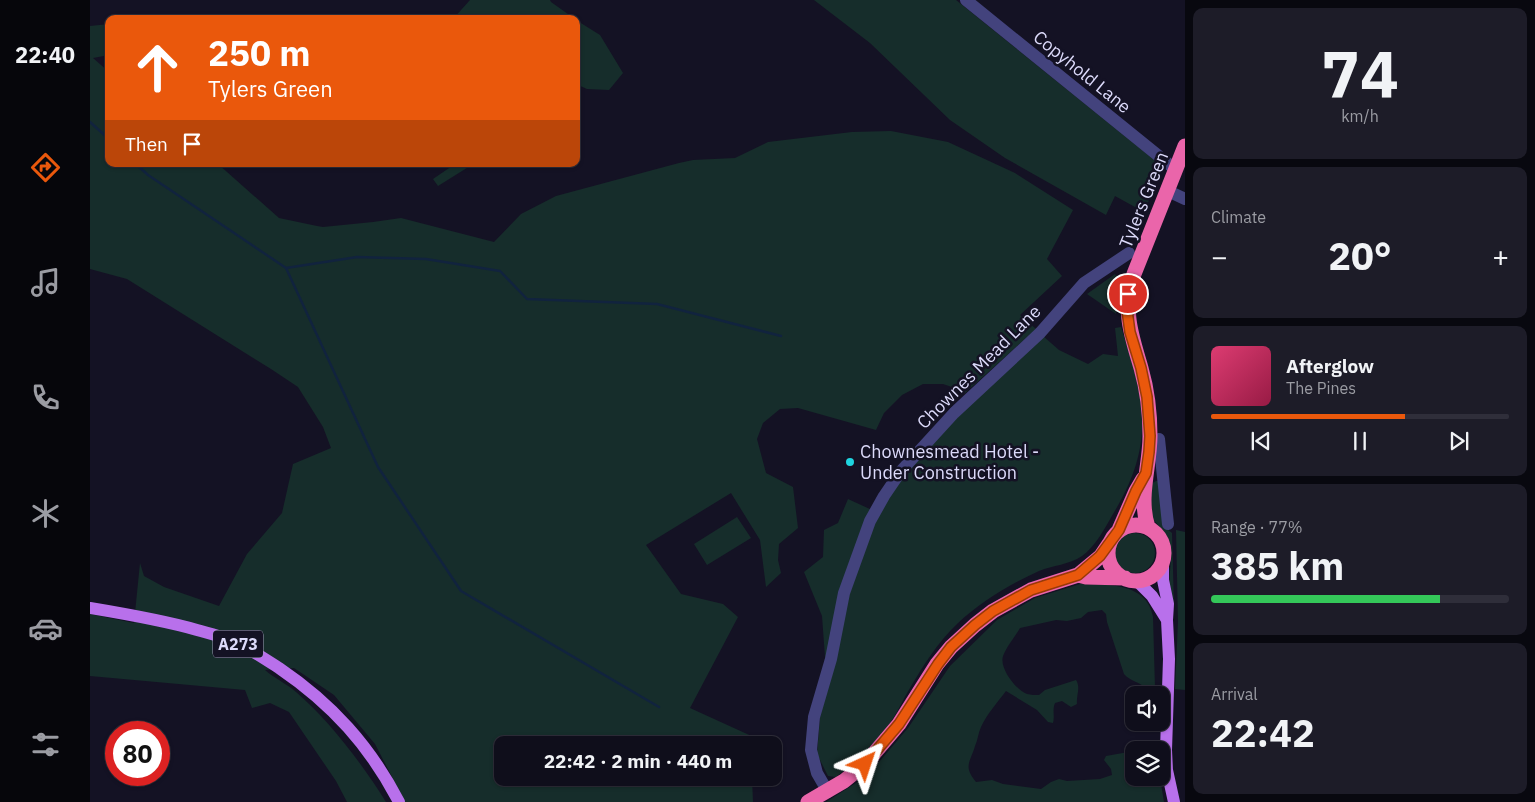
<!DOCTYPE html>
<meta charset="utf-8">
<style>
:root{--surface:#0f0e1b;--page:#1d1c28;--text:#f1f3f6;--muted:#9b9ca3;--line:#2f2e3a;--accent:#ea580c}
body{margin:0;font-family:"IBM Plex Sans",sans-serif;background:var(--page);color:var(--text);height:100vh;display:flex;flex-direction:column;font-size:19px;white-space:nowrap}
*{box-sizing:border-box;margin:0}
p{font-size:16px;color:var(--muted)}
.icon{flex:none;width:28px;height:28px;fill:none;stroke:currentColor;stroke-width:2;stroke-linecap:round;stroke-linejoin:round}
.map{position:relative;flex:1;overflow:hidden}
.details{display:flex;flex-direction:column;gap:8px;padding:8px;background:#08080f;width:350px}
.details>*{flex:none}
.banner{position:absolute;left:15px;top:15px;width:475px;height:152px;border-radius:10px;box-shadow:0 1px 4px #0004,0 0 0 1px var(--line);background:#ea580c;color:#fff;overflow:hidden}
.controls{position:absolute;left:1035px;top:686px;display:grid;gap:10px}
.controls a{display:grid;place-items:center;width:45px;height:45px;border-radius:10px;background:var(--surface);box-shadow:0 1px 4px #0004,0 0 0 1px var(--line);font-size:25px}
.speed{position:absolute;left:15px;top:721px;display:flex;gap:10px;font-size:25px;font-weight:700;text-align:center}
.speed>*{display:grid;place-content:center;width:65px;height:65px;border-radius:50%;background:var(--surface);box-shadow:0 1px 4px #0004,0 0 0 1px var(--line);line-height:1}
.speed .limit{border:8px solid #d22;background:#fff;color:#111}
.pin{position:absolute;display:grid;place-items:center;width:42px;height:42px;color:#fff;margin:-21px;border:2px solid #fff;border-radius:50%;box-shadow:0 1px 5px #0007}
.me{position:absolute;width:55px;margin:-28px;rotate:42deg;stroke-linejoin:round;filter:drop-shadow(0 0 4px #0008)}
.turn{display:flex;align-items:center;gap:18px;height:105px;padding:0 20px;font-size:22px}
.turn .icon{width:65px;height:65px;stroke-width:2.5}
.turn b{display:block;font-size:35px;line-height:42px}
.then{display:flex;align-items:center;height:48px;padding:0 20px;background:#0003;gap:10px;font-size:19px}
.big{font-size:38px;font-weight:700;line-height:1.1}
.details .card{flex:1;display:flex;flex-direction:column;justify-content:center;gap:8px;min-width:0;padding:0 18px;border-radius:10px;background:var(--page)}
.details .dial{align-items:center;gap:0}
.dial b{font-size:65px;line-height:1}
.song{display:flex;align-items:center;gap:15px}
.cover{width:60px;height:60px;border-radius:8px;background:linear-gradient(135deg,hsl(340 70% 55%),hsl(340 70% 35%))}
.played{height:5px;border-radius:2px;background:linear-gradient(90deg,var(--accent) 65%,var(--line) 65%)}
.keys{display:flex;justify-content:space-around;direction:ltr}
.heat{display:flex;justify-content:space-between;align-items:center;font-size:28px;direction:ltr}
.charge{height:8px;border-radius:4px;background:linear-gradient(90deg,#34c759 77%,var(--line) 0)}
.trip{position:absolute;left:404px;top:736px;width:288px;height:50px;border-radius:10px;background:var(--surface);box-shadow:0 1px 4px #0004,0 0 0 1px var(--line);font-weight:700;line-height:50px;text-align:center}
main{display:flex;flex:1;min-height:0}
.dock{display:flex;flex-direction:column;width:90px;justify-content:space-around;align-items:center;background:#06060b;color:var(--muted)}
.dock .icon{width:35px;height:35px}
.dock .selected{color:var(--accent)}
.dock b{font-size:22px;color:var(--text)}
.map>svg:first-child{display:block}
.green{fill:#162d2b}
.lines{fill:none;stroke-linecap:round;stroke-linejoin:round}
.stream{stroke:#11233e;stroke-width:2.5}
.minor{stroke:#43437d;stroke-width:12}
.major{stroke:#b870eb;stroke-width:12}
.highway{stroke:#ea65aa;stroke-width:15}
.route-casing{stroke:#983908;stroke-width:12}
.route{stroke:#ea580c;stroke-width:9}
.poi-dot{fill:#1fd5e0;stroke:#141224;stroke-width:2}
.labels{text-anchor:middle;stroke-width:5;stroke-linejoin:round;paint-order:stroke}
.shield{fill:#141224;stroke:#a09eba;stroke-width:1}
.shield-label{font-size:16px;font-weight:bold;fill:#dcdafa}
.street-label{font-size:18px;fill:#dcdafa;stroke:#141224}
.poi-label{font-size:18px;fill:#dcdafa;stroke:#141224;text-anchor:start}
</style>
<main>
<nav class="dock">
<b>22:40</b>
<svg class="icon selected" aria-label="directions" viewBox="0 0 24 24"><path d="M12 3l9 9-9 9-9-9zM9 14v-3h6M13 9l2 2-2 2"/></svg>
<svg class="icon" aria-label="music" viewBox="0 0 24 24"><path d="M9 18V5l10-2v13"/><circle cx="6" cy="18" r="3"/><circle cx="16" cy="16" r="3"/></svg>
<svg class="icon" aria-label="phone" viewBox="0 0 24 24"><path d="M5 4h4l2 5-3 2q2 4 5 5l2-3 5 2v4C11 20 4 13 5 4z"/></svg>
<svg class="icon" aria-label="climate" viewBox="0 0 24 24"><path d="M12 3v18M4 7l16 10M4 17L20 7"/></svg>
<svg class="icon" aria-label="car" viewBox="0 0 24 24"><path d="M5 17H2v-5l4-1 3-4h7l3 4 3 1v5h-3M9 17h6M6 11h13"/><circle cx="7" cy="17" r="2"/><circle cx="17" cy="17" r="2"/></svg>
<svg class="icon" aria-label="filters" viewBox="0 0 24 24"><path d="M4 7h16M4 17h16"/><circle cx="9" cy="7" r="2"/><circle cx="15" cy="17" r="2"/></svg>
</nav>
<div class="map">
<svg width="1095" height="802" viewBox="0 0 1095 802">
<rect width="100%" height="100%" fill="#141224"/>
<!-- green -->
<path class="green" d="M380,0H460L461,2L485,19H363Z
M724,0H866L1073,167L1054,212L1025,196L1016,215L915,158L860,120L780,43Z
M486,20L510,35L533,73L519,90L497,89L486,84Z
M19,24V55L3,58L19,72V164H128L189,218L227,226L233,227L283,222L311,218L404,242L431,214L466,196L589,163L603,160L645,158L678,142L762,132L801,131L858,142L925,173L983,210L957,259L972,276L930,315L946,329L874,394L871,390L853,384H833L812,395L794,413L786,430L708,408L690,409L673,423L667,439L676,473L703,487L708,528L689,544L688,560L691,573L676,587L670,540L641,493L556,545L591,594L633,604L648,617L600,708L668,739L667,745H412V778H662L663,802H315L285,744L244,695L204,668L175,670C184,678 197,684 206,692C239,720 273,765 296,802H257L246,781L199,712L180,703L162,708L155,690L0,676V614L44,623L50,563L54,576L74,587L129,606L157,554L192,513L203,464L241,448L233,427L208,387L181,369L37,279L0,269V26Z
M365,164H379L380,166L348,186L343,179Z
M1025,274L1032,284L1026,305V314L997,294Z
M1031,327C1055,401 1066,443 1023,514C1015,528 1005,547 992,556C979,565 963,565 949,571C920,584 890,602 867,624C848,642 833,666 820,688C812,701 806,716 797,727C783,746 764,762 746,777L738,776L727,754L735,657L732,616L714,572L733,557L734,530L748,523L758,499L782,510L867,416L953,336L969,350L998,364L1013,354L1028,356L1025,328Z
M1066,481H1069L1076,528L1082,533L1084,606C1074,588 1084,562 1080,544C1077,533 1067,525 1060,515L1061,484Z
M647,517L661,538L617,565L604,544Z
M1086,530L1095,532V690L1085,689L1088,622Z
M1025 553a20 20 0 1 1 40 0a20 20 0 1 1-40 0Z
M990,584C1017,585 1057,582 1063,617L1065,688L1062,690H1058C1051,682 1041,682 1034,674L1017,622L1016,614L1012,610L998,612L991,618L977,621L966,620L930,628C925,637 917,646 913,656C909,668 926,690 937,694C941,695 945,695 949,695L955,690L986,680C991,688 986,695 987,704L981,707L972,701L965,703C962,710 965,716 963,723L958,722L947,710L916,691C907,703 897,714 891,727C888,733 888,740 885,746C880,763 873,766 886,782L902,780L913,784L951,789L961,782L969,779L977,781L1010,779L1022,775L1021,769L1014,760L1016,756L1044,751V778H1070L1074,802H736L777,776L818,728L860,666L907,620L945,598Z"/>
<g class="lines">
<!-- stream -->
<path class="stream" d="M0,122L19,139
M46,164L58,175L196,268L288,467L371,591L569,707
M196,268L267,257L336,259L410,271L437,299L567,304L691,336"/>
<!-- minor -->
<path class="minor" d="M876,0L1086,170
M1078,191L1095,199
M1069,439L1078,524
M738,792L727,773L721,750L724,717L741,659L754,593L780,521L794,496L811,471L864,413L950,333L994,283L1039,253"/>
<!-- major -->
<path class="major" d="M1073,562V580L1078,604L1077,620L1079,659L1076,750L1077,770L1084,802
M1047,581L1062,596L1077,620
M0,608C36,614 72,620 107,630C117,633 127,635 136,639C156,646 172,657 189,668C242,704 280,746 309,802"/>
<!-- highway -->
<path class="highway" d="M1018 553a28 28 0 1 1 56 0a28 28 0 1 1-56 0Z
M1058,527C1048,498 1060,466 1060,436C1060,413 1057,389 1051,368C1040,330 1033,314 1044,274L1095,146
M1029,530L1046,491L1053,479
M988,575L996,577L1035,578
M718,802L754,781L775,764L809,724L847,664L861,647L885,625L903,611L941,590L988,575L1011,556L1019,544"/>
</g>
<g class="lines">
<!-- route casing -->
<g class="route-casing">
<path id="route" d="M775,764L809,724L848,664L861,647L885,625L903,611L941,590L988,575L1010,556L1029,530L1046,491L1056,473L1059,452L1060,436L1057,397L1051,368L1040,332L1037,310L1038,294"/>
</g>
<!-- route -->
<use href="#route" class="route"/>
</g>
<!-- markers -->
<circle class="poi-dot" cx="760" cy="462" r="5"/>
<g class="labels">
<!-- shield labels -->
<rect class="shield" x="123" y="630.5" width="50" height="27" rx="4"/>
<g class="shield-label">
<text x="148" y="650">A273</text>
</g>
<!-- street labels -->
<g class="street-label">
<text transform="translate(992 72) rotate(39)" y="6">Copyhold Lane</text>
<text transform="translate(1054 200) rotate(-68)" y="6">Tylers Green</text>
<text transform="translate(889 367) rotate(-45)" y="6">Chownes Mead Lane</text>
</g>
<!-- poi labels -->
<g class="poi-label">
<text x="770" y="458">Chownesmead Hotel -<tspan x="770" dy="21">Under Construction</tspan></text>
</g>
</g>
</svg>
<div class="controls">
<a><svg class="icon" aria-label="sound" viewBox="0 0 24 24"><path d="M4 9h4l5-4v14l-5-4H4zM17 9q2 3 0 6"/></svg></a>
<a><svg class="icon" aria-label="layers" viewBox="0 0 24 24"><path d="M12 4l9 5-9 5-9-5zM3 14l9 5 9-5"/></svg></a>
</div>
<div class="speed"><div class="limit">80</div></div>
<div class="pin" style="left:1038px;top:294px;background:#d93025"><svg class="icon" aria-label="arrive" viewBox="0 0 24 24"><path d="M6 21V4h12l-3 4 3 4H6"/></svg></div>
<svg class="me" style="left:775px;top:764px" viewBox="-20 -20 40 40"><path d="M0-17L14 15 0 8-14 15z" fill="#ea580c" stroke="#fff" stroke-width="4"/></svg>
<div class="trip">22:42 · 2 min · 440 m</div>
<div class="banner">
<div class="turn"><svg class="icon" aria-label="ahead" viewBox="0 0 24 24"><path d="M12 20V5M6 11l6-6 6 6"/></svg><div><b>250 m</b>Tylers Green</div></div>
<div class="then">Then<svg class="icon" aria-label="arrive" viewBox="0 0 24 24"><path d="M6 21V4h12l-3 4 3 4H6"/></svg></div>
</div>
</div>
<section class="details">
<div class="card dial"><b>74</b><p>km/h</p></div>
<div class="card"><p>Climate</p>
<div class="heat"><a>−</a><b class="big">20°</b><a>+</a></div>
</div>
<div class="card">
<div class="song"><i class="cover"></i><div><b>Afterglow</b><p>The Pines</p></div></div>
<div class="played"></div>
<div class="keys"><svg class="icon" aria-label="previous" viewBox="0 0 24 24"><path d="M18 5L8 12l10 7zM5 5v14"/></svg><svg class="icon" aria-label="pause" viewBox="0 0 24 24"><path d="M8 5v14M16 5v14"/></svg><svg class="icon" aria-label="next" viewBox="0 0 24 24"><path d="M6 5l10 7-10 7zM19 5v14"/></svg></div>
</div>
<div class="card"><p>Range · 77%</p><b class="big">385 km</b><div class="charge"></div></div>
<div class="card"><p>Arrival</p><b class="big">22:42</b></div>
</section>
</main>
